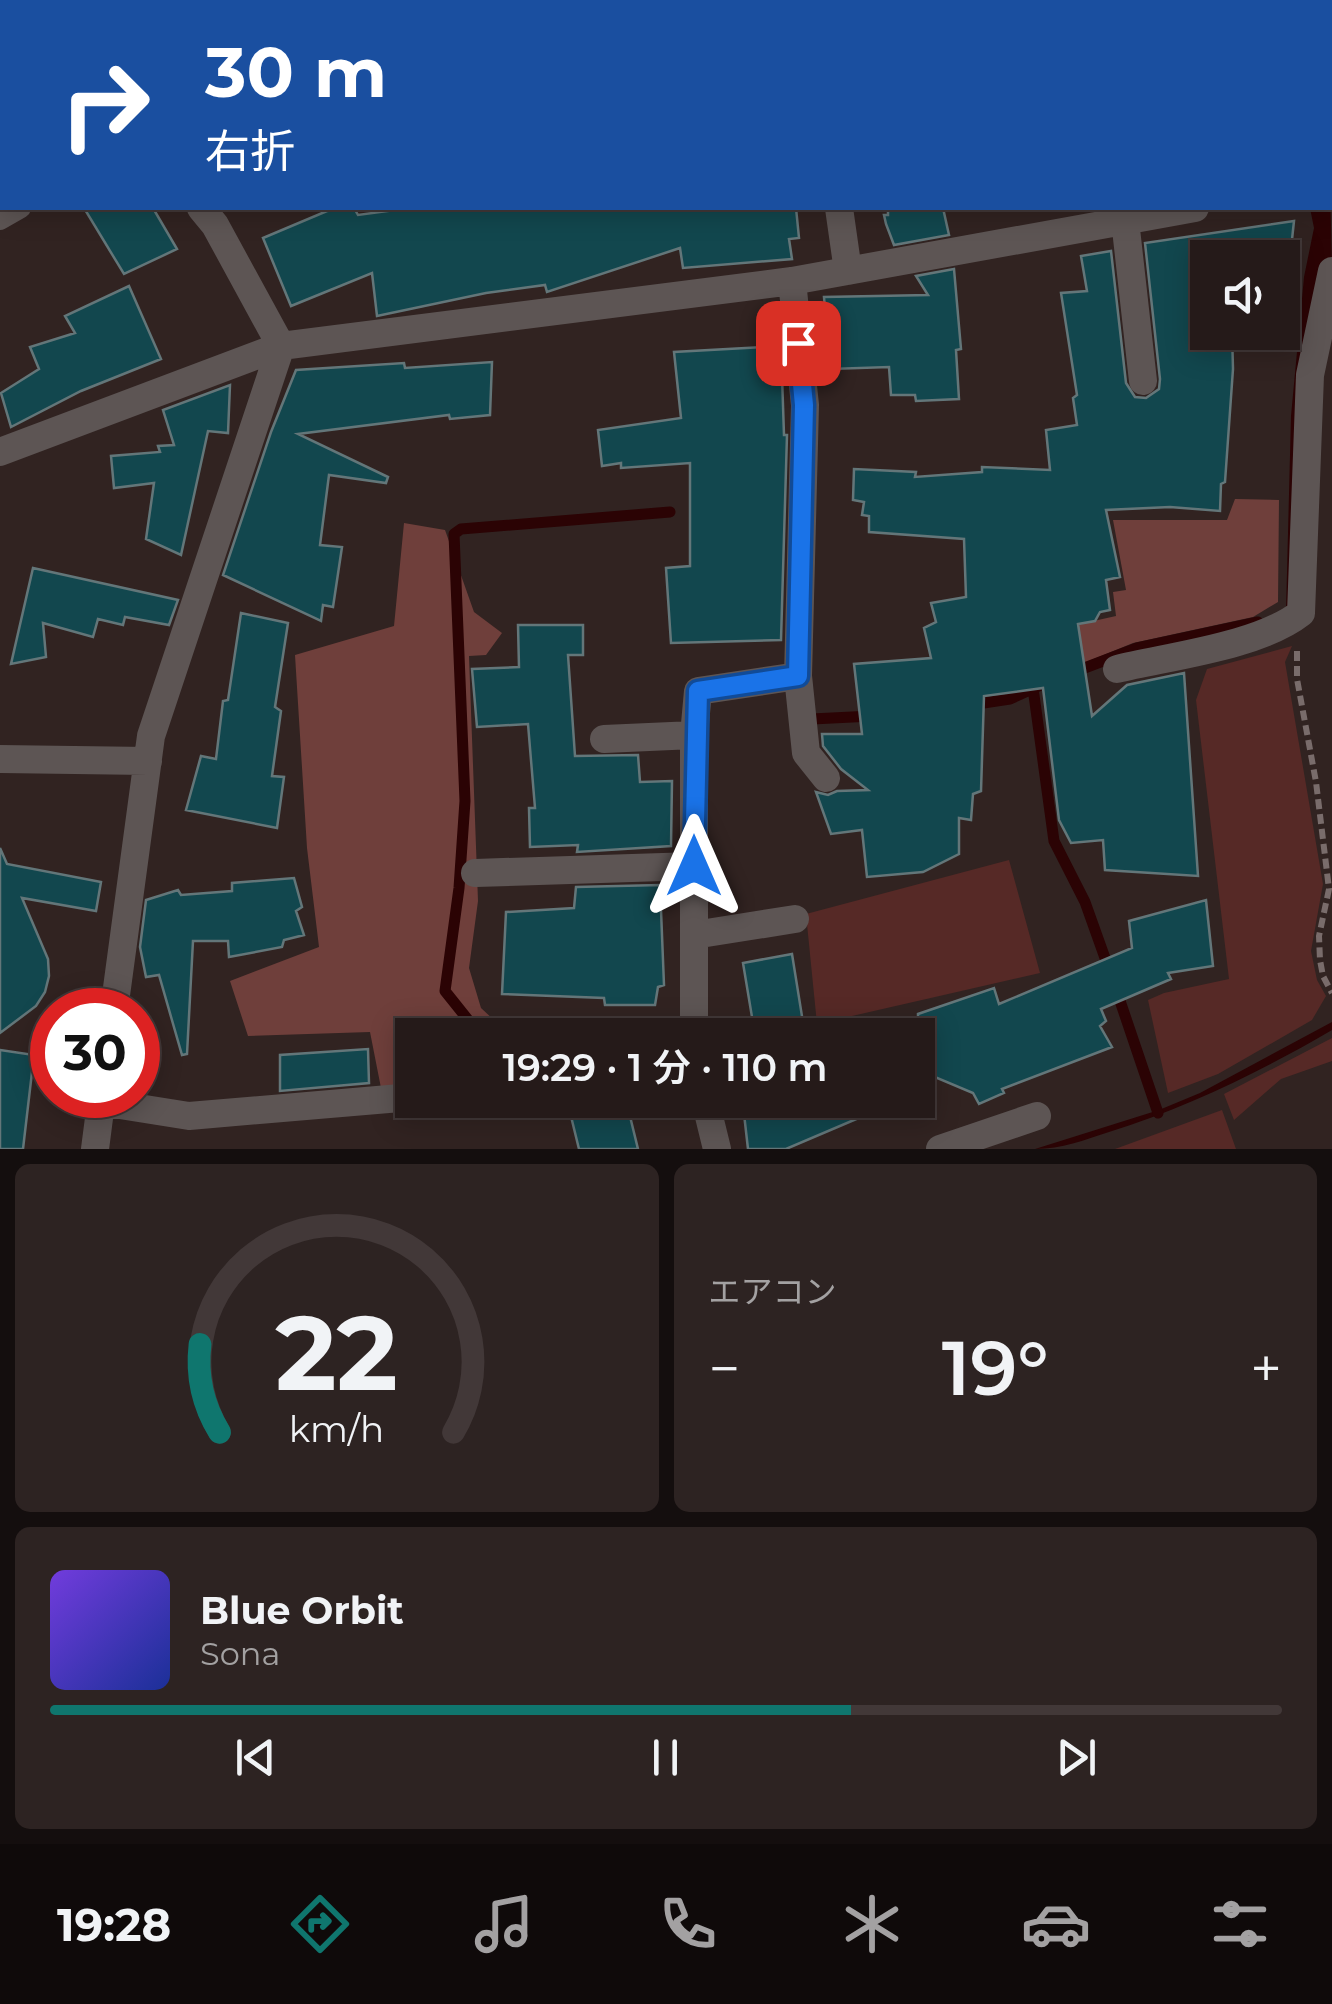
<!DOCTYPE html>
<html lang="ja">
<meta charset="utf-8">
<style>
:root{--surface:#251a19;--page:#2d2322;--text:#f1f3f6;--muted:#a3a1a2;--line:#423838;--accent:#0f766e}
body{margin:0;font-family:Montserrat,"Noto Sans JP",sans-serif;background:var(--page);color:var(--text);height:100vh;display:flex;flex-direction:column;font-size:38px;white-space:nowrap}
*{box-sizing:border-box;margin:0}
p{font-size:32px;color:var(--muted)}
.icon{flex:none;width:55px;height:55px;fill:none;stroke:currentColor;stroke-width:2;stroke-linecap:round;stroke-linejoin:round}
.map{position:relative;height:1149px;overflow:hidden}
.details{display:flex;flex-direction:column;gap:15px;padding:15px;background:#140e0e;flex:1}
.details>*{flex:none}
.hud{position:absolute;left:0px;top:0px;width:1332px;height:210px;box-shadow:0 5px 25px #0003,0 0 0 2px var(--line);background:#1a4fa0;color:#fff;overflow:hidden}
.tools{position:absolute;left:1190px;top:240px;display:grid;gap:20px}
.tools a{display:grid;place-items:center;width:110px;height:110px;border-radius:0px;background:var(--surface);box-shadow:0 5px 25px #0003,0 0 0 2px var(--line);font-size:50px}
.speed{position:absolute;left:30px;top:988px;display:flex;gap:20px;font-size:50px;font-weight:700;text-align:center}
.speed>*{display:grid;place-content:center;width:130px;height:130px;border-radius:50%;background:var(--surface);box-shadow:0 5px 25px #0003,0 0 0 2px var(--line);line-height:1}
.speed .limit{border:15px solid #d22;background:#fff;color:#111}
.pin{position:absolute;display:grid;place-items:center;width:85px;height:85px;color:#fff;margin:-42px;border-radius:20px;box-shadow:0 5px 15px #0006}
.me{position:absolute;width:110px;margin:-55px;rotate:0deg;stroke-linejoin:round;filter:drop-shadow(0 0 8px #0008)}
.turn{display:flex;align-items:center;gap:35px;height:210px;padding:0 40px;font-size:45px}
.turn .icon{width:130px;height:130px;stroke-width:2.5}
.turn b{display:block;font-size:70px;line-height:85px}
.big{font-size:75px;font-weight:600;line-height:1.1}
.details .tile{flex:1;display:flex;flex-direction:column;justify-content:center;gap:15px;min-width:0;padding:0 35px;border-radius:15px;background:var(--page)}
.details .dial{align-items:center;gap:0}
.dial svg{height:260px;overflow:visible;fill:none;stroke:var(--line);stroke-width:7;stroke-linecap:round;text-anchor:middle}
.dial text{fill:var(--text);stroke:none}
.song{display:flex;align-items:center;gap:30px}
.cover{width:120px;height:120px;border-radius:15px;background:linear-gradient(135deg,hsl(260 70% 55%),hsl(230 70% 35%))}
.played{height:10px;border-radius:5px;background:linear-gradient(90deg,var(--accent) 65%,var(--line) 65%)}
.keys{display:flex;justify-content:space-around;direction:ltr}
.heat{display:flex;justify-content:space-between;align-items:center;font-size:55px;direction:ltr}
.details .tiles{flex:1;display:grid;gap:15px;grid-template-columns:1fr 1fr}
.tile:last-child{grid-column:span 2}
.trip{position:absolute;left:395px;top:1018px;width:540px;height:100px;border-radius:0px;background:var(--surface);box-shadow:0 5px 25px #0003,0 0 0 2px var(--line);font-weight:600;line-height:100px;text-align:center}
.tabs{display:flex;height:160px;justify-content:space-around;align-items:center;background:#0f0a0a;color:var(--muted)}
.tabs .icon{width:70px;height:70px}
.tabs .current{color:var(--accent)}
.tabs b{font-size:45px;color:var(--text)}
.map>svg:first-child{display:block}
.green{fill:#562926}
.forest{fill:#6f3f3b}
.water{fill:#2b0304}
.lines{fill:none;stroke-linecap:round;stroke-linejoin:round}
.stream{stroke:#2b0304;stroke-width:11}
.building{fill:#12474e;stroke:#637679;stroke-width:2.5}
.path{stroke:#796c6b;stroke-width:6;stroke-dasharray:10 5;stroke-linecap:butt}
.service{stroke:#5d5554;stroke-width:20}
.minor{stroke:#5d5554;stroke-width:28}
.route-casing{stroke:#114b97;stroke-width:25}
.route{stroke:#1a73e8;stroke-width:18}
</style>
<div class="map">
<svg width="1332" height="1149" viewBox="0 0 1332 1149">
<rect width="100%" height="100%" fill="#312321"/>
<!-- green -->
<path class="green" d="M1292,646L1285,662L1323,884L1311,951L1317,980L1326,996L1312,1020L1218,1074L1168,1093L1148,1000L1164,993L1229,979L1196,700L1207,669Z
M1009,860L1040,973L817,1024L806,914Z
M1332,1038V1061L1281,1079L1234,1120L1224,1094Z
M1222,1110L1236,1149H1115Z"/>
<!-- forest -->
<path class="forest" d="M1235,499L1279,500L1278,602L1253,617L1133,643L1052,676L1044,632L1116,616L1113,592L1126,590L1113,520H1227Z
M404,523L445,530L474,612L502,633L486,655L469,656L478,901L469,968L481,1008L510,1035H412V1085L381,1088L370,1032L248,1036L230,981L319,947L307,848L295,655L394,626Z"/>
<!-- water -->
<path class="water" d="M1330,186L1332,266L1292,606L1286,612L1291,416L1304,277L1314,228L1310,208H1330Z
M1332,1022V1030C1260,1072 1189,1107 1109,1132C1084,1140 1062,1149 1035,1149L1159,1110L1200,1093Z"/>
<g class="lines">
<!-- stream -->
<path class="stream" d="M1074,672L1137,648L1258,622
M1033,688L1054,841L1085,902L1110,972
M970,705L1010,699L1043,684
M812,719L872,716
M1116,989L1158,1113
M667,1030L473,1026L445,991L459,888L465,801L454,534L461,529L670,512"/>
</g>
<!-- building -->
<path class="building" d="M84,208H153L177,249L124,274Z
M348,208H354L358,215L410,208H796L799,238L789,239L792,259L683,268L680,248L547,292L545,285L486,293L377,316L372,273L291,306L263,238L327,211Z
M888,208H943L949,235L894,245L886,224L884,215H888Z
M1294,221L1290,258H1208V332H1232L1233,369L1225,482L1221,484L1220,511L1170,507L1106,510L1120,577L1106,580L1110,610L1100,612L1095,621L1078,624L1092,716L1127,685L1184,673L1198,876L1105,870L1103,840L1071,843L1059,820L1043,688L984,696L981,791L973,794L971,820L959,818V854L923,872L867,877L862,830L831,834L816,792L828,795L837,791L868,790L841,769L823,746L822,734H862L854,664L931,658L924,628L936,622L931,603L966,597L964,539L869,532V516L862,515L864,502L853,500L854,469L916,472L915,477L982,472V467L1050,470L1046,430L1077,425L1073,398L1077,395L1061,293L1087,291L1081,256L1111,251L1126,383L1135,397L1146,398L1159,389L1160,379L1145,243Z
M954,269L961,349L956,350L959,399L916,401L915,395H891L889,367L830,369L824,297L928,295L916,276Z
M129,286L161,359L81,391L11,427L1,393L39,369L30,347L75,333L65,316Z
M781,346L784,435H787L781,640L671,643L666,568L690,566V463L621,468V463L602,466L598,430L681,418L674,352Z
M492,362L490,415L450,419L449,415L298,434L388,477L386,483L329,475L320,545L342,547L333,607L323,605L321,621L223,575L271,432L296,370L404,363L405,368Z
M230,385L228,433L208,431L181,555L146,539L154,483L114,488L111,456L160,452L158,446L174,445L163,410Z
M33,568L178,600L169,625L125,617L123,625L98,619L93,637L43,623L46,657L11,664Z
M241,613L288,623L275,707L281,711L272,776L284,777L277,828L186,810L201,756L216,759L223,701L228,700Z
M518,625H583V655H568L575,756L638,755L640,782L672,781L671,846L577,852L578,845L530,847L529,808H535L528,724L477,727L472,669L519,667Z
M0,848L7,864L101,882L96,911L22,898L48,959L49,976L45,992L36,1006L0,1033Z
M294,878L302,907L296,911L304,935L284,940L282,947L229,957L228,941H193L187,1054L182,1055L159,975L146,977L140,947L146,900L178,890L181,895L232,891V883Z
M660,885L664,985L658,987L655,1005H605L604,998L502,994L506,912L574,908L576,887Z
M1206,900L1213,966L1168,973L1171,979L1101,1009L1106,1021L1100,1026L1112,1047L1002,1089L1004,1093L979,1104L973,1093L918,1070V1014L994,988L999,1004L1132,948L1129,921Z
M792,954L805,1035H755L743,963Z
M368,1049L369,1083L280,1091V1055Z
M0,1050L34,1055L23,1149H0Z
M567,1100H626L638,1149H579Z
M772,1100H901L786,1149H748L743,1105Z"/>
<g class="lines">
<!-- path -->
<path class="path" d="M1297,651V679L1316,782L1329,889L1319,936L1320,960L1323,976L1332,993"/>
<!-- service -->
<path class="service" d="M0,220L21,208"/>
<!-- minor -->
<path class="minor" d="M131,0V2
M220,0L223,2
M810,0V2
M1330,183H1332
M839,208L848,271
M1125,220L1143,381
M0,452L281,346L792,281L1195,208
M1117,669C1171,656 1259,646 1301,613L1310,375L1332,271
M798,676L806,753L826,778
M604,739L694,735
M0,759L148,761
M475,873L694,866
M694,935L795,919
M114,1010L151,736L281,346L215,225L201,208
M694,1035V735L698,691L798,676L805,405L792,281
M705,1100L717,1149
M101,1102L189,1116L412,1097
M95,1149L102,1095
M940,1149L1037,1116"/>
</g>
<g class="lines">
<!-- route casing -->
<g class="route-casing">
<path id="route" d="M694,866L698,691L798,676L804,405L798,343"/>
</g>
<!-- route -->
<use href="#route" class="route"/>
</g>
</svg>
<div class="tools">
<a><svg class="icon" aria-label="sound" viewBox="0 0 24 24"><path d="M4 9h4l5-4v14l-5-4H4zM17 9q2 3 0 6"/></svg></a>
</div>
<div class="speed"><div class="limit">30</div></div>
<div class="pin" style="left:798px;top:343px;background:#d93025"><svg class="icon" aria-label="arrive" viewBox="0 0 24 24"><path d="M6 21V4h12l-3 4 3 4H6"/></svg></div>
<svg class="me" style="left:694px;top:866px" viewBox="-20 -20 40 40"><path d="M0-17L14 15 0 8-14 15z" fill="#1a73e8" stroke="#fff" stroke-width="4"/></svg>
<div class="trip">19:29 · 1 分 · 110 m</div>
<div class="hud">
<div class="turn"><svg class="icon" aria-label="right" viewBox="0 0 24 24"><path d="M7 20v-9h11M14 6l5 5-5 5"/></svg><div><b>30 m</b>右折</div></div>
</div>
</div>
<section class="details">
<div class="tiles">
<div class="tile dial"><svg viewBox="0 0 100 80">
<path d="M14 69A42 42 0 1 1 86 69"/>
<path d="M14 69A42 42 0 0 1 8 42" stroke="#0f766e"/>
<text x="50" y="56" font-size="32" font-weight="700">22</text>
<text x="50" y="72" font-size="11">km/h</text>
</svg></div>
<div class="tile"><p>エアコン</p>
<div class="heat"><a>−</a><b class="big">19°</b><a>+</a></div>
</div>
<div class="tile">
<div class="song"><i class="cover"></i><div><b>Blue Orbit</b><p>Sona</p></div></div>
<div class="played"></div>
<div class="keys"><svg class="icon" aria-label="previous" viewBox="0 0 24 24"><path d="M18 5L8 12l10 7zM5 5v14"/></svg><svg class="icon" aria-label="pause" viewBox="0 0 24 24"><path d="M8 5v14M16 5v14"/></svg><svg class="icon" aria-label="next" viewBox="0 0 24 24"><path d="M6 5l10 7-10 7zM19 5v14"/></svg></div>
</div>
</div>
</section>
<nav class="tabs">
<b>19:28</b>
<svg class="icon current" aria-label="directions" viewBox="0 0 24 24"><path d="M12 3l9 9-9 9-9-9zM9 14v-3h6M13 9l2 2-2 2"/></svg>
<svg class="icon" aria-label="music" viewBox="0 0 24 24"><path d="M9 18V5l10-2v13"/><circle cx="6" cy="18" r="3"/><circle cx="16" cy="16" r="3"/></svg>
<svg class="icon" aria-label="phone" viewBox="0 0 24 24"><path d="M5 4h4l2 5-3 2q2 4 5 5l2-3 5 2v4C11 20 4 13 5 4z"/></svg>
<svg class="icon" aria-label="climate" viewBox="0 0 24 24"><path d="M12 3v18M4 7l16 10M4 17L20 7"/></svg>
<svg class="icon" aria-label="car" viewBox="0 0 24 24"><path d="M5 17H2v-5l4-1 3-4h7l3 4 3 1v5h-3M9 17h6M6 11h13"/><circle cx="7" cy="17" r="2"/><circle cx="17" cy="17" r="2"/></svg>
<svg class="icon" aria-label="filters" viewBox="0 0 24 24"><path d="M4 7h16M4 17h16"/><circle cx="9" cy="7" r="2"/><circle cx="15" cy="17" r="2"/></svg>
</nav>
